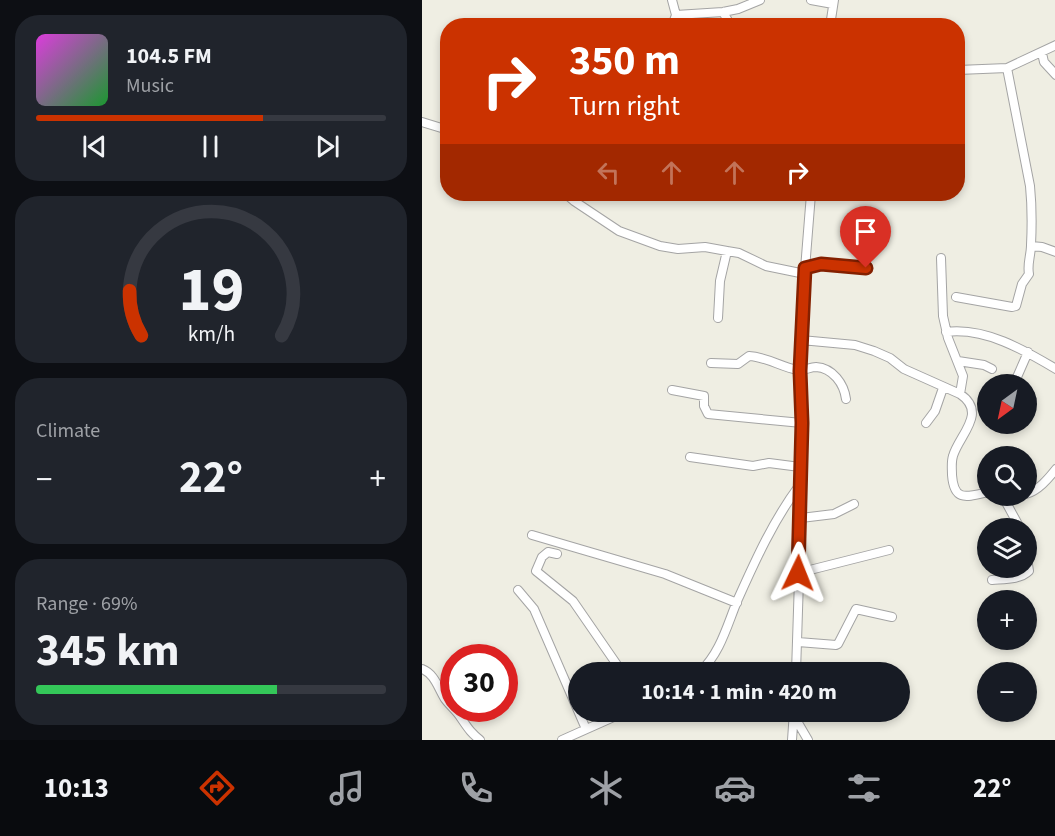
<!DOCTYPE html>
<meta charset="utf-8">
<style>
:root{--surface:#171b24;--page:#20242c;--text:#f1f3f6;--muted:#9ea1a6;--line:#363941;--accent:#cb3200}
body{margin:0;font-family:"Source Sans 3",sans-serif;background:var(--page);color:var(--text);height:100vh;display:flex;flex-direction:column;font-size:22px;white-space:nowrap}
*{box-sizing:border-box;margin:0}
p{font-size:20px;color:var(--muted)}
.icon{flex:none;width:33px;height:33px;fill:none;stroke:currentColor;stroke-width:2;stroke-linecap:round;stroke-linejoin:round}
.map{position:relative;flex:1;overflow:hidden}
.side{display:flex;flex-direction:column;gap:15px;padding:15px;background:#0d0f14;width:422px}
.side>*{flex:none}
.hud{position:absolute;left:18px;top:18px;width:525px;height:183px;border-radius:24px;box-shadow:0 3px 9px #0003;background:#cb3200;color:#fff;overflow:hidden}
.needle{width:39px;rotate:213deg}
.fabs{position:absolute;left:555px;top:374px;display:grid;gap:12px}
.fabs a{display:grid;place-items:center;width:60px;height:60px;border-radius:50%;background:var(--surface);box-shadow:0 3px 9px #0003;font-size:30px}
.speed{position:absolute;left:18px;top:644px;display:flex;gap:12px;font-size:30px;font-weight:700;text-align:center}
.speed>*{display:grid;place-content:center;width:78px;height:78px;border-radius:50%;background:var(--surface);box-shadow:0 3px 9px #0003;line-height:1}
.speed .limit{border:9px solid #d22;background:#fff;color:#111}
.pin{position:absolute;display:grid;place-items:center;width:51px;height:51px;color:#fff;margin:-62px -26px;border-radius:50% 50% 50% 0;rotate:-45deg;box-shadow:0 0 6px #0007}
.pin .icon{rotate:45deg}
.me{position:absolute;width:66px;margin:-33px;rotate:2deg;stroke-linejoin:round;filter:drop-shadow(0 0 4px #0008)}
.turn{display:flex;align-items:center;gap:21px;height:126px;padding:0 30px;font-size:27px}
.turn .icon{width:78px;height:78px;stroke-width:2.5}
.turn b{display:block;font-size:42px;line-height:51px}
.lanes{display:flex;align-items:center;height:57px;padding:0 30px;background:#0003;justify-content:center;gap:30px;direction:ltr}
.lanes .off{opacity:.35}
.big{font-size:45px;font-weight:700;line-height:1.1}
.side .tile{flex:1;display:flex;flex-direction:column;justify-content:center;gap:9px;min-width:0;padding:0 21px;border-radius:24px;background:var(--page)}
.side .dial{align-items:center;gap:0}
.dial svg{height:156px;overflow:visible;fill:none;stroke:var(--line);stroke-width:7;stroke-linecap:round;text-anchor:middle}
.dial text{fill:var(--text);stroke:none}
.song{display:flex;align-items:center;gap:18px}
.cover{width:72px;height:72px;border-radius:9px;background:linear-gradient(135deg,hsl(300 70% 55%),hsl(130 70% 35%))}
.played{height:6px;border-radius:3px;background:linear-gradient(90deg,var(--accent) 65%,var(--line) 65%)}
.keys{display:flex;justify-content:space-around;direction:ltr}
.heat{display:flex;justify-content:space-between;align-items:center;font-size:33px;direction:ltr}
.charge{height:9px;border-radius:4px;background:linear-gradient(90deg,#34c759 69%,var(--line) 0)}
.trip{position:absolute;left:146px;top:662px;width:342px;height:60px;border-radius:30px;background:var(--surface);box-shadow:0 3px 9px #0003;font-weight:700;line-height:60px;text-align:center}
.tabs{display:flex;height:96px;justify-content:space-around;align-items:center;background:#090b0e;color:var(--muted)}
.tabs .icon{width:42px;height:42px}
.tabs .active{color:var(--accent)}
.tabs b{font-size:27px;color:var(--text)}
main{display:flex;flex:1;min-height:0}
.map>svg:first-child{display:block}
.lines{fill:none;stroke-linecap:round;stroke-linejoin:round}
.minor-casing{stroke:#a4a4a4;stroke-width:10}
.minor{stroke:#fff;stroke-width:8}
.route-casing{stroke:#842000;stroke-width:15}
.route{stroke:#cb3200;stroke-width:10}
</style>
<main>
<section class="side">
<div class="tile">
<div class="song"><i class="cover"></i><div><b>104.5 FM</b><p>Music</p></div></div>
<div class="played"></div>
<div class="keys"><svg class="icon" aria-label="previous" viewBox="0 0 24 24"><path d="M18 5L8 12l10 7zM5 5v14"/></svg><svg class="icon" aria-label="pause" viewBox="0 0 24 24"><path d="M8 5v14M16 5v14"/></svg><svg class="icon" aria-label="next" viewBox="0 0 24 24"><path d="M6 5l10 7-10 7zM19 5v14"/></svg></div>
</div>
<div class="tile dial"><svg viewBox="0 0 100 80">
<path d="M14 69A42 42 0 1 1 86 69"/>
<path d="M14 69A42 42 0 0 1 8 46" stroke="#cb3200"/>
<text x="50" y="56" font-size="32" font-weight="700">19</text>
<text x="50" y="72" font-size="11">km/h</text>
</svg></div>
<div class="tile"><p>Climate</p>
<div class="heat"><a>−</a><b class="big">22°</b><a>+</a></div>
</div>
<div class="tile"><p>Range · 69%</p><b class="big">345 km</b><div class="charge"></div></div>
</section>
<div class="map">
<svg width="634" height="740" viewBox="0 0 634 740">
<rect width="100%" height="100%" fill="#efeee3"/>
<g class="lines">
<!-- minor casing -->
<g class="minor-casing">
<path id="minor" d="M250,0L254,15
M389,0L411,4
M301,12L309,26
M250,26L254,15L301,12L316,9L338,0
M408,26L412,0
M620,53L622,62L634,75
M536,70L585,68L634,45
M0,122L26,130
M144,194L152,201L197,231L238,246L256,249L283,247L305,251L317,253L344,266L383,274
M609,246L620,247L634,252
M519,258L521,316L526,338L541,376L538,394
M383,268L399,264L444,268
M534,297L590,307L594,306L600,284L607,274C605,264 609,255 609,245C610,225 610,206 608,186L585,68
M296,318L298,281L305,251
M524,332C563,327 602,350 634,369
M379,340L433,345L452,351L468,358L482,369L538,394C566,413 537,435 531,456C529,462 530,469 530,475C532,502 544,497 566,492
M536,361L562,365L570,369
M289,363L316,364L327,356C345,357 359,367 376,370C382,371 388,367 394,367C411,368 422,384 424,399
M592,384L606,352
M250,390L282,396V406L286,414L380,423
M604,398L610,400
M504,423L513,411L521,388
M268,457L331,466L347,463L378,467
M604,494C616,491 626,479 634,469
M580,495L598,528
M379,518L412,514L432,504
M110,535L243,574L315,603
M135,554L126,552L120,557L114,571L151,601L200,672
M376,573L467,550
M570,580C582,579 598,580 607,571L604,551
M96,590L112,609L164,729
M376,642L414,645L416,644L434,609L470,617
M0,669C13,674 16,688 23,699C28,706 35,711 39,718C46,728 48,732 58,740
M278,672C299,652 305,625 316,599C334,559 351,521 377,486
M374,672L379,518V319L389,194
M372,716L386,740
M140,740L205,711
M370,740L372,711"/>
</g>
<!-- minor -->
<use href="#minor" class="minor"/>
</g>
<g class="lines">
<!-- route casing -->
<g class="route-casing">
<path id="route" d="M376,573L380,423L378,371L383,268L399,264L444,268"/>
</g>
<!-- route -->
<use href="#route" class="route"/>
</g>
</svg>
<div class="fabs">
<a><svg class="needle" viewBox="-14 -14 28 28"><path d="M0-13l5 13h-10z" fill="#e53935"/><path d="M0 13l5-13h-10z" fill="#9ea1a6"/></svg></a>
<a><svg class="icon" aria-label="search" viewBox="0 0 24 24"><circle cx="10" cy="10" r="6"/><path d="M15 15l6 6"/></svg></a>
<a><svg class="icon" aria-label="layers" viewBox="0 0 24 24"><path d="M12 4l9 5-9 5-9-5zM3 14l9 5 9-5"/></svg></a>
<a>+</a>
<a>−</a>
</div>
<div class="speed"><div class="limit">30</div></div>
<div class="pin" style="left:444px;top:268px;background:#d93025"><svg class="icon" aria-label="arrive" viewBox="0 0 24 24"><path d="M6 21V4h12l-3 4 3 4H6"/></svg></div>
<svg class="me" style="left:376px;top:573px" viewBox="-20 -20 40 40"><path d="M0-17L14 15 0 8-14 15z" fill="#cb3200" stroke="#fff" stroke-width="4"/></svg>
<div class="trip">10:14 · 1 min · 420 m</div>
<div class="hud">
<div class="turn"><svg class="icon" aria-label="right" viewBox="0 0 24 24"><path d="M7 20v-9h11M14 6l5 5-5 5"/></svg><div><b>350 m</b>Turn right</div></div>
<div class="lanes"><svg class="icon off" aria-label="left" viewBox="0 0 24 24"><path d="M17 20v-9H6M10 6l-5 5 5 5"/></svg><svg class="icon off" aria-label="ahead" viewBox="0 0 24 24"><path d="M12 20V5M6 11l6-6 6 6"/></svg><svg class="icon off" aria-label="ahead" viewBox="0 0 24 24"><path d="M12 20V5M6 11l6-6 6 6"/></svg><svg class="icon" aria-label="right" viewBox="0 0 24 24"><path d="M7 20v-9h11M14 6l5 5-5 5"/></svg></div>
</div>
</div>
</main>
<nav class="tabs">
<b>10:13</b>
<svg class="icon active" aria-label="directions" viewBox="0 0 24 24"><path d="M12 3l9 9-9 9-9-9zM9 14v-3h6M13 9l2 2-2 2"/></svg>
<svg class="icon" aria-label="music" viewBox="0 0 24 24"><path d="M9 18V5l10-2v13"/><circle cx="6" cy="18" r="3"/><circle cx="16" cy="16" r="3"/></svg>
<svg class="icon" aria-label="phone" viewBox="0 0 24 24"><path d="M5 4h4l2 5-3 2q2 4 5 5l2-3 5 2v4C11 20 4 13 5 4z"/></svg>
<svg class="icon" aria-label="climate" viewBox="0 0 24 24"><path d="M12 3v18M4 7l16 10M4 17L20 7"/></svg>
<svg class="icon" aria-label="car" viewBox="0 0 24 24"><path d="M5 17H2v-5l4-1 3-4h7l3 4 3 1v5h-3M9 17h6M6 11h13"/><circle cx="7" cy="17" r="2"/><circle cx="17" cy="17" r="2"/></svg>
<svg class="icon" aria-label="filters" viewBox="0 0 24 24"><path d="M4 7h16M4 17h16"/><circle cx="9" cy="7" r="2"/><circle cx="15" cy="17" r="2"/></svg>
<b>22°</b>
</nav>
